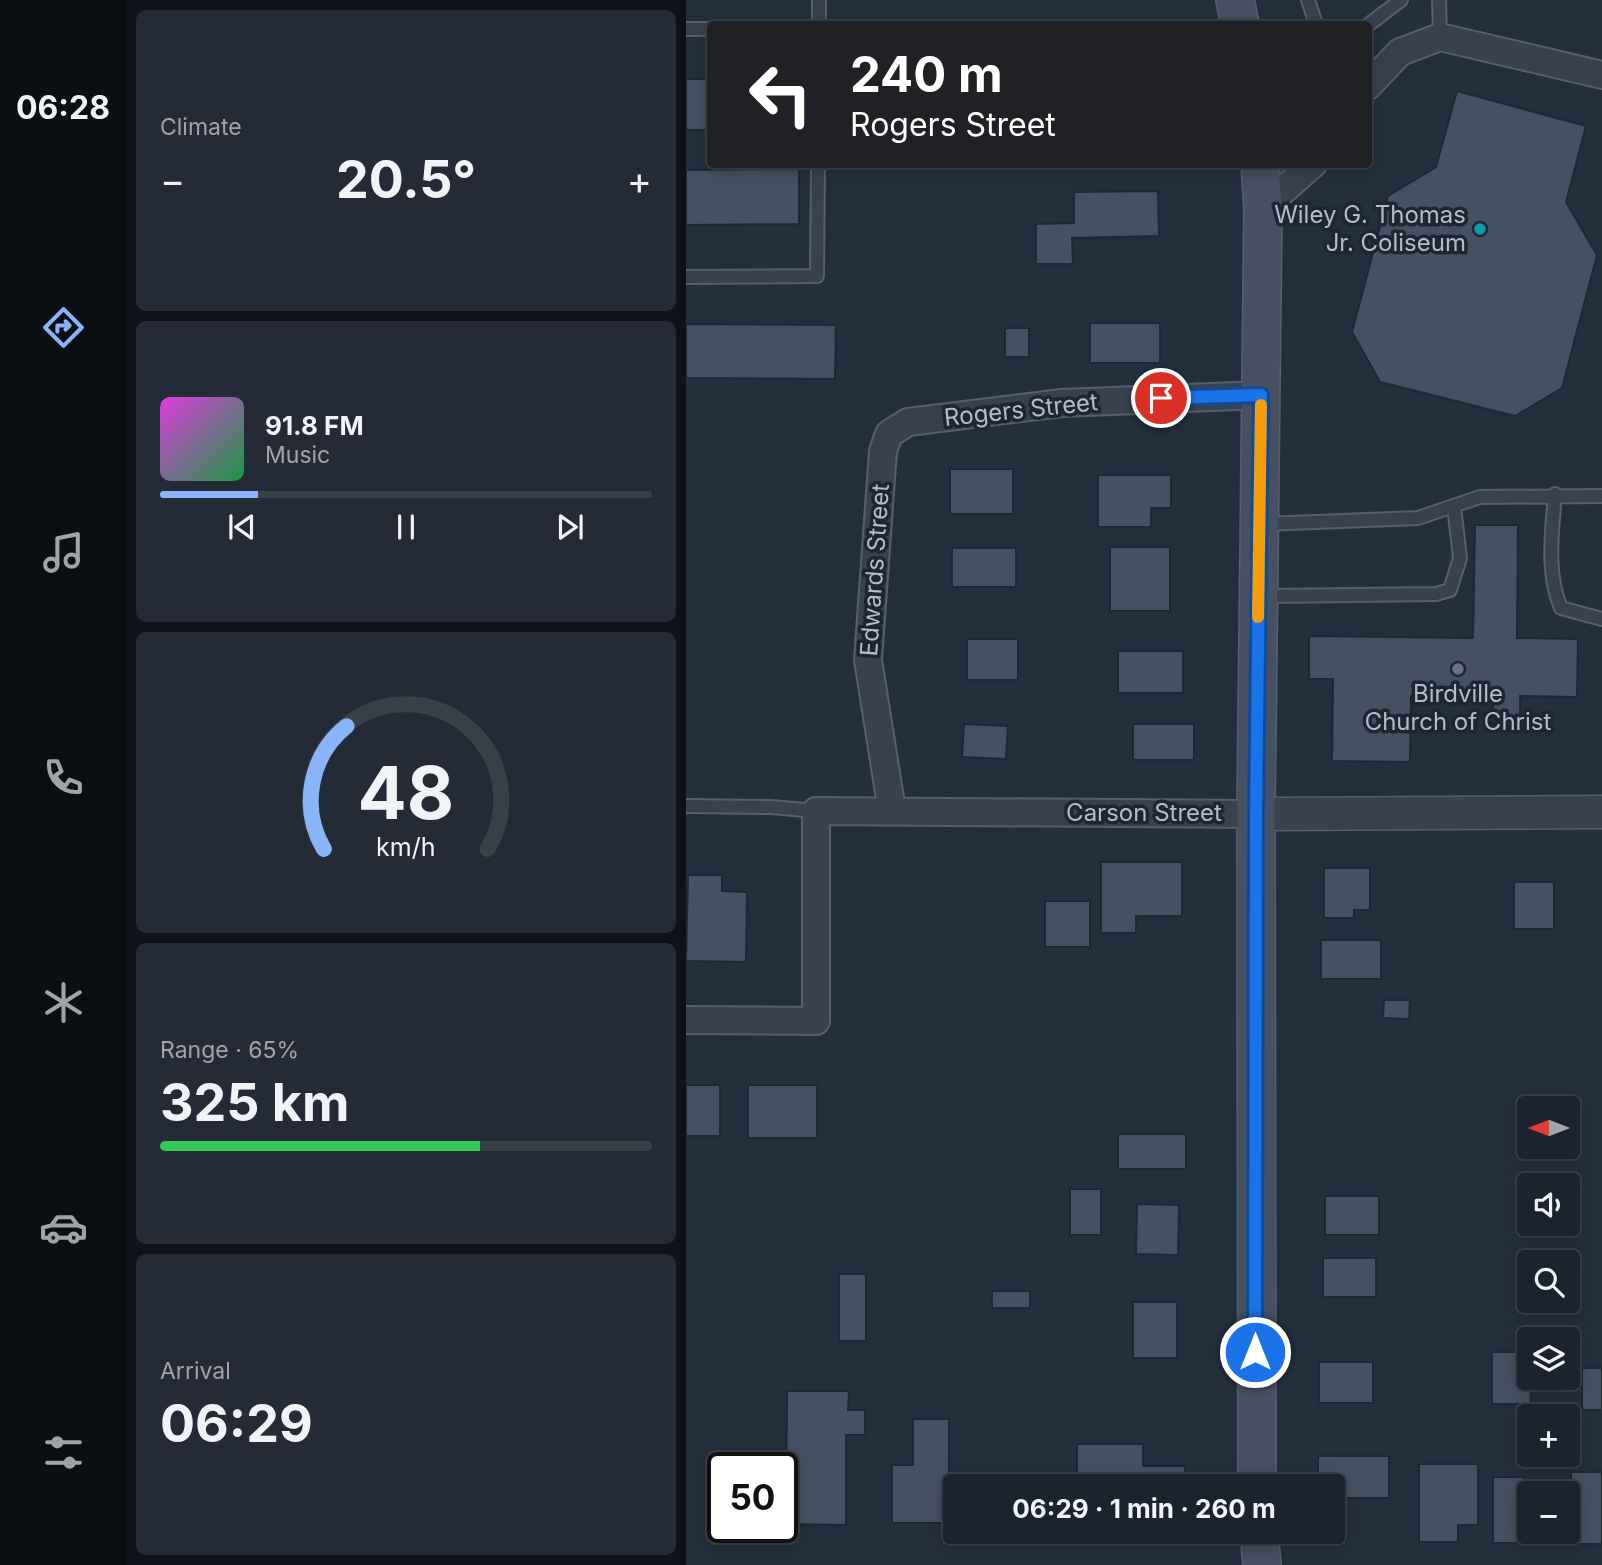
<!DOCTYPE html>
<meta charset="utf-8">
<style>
:root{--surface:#1b232e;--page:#242b36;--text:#f1f3f6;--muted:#a0a4aa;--line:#39404a;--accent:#8ab4f8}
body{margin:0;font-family:Inter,sans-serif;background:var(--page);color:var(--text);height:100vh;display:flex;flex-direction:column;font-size:26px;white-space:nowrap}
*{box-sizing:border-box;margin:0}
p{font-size:23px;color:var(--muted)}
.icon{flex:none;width:38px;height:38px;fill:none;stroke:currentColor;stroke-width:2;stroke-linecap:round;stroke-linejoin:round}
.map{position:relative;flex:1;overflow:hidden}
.side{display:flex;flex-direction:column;gap:10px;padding:10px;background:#0f1319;width:560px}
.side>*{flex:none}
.top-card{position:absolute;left:21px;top:21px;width:665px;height:147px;border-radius:7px;box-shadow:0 4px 18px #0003,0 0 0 2px var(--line);background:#202124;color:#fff;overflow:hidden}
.needle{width:46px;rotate:270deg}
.fabs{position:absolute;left:831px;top:1096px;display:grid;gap:14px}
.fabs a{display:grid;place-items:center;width:63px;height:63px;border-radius:7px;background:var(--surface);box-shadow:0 4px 18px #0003,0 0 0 2px var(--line);font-size:35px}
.speed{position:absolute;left:21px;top:1452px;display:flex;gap:14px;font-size:35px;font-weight:700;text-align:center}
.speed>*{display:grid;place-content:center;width:91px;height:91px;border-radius:50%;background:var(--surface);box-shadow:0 4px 18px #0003,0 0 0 2px var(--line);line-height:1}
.speed .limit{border:4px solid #111;border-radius:10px;background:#fff;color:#111}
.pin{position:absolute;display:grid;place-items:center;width:60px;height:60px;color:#fff;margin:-30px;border:4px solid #fff;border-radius:50%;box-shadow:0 2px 7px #0007}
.me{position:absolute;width:77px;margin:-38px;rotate:0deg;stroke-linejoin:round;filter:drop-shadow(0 0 5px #0008)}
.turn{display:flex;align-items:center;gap:24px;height:147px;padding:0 28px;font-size:32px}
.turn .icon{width:91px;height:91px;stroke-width:2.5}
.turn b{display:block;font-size:49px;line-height:60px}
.big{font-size:52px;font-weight:700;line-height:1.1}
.side .widget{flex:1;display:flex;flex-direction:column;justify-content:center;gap:10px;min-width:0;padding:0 24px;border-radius:10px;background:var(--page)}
.side .dial{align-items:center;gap:0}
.dial svg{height:182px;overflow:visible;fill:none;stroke:var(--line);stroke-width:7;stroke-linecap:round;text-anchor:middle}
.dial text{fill:var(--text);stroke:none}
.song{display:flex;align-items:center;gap:21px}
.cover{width:84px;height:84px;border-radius:10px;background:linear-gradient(135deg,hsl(300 70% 55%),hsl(140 70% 35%))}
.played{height:7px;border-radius:4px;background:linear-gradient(90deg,var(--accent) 20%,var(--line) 20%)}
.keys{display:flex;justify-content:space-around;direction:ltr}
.heat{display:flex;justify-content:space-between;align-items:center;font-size:38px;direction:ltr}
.charge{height:10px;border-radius:5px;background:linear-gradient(90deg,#34c759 65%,var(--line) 0)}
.trip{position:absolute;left:257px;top:1474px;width:402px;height:70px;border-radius:7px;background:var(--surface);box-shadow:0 4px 18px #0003,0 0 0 2px var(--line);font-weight:700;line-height:70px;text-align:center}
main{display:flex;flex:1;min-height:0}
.menu{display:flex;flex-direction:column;width:126px;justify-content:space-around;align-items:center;background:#0b0e12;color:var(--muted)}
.menu .icon{width:49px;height:49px}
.menu .current{color:var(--accent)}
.menu b{font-size:32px;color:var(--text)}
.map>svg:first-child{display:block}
.building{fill:#455162;stroke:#1f2835;stroke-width:2}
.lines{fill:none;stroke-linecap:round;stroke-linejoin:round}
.service-casing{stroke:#565f6c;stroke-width:16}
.minor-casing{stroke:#565f6c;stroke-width:30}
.tertiary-casing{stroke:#565f6c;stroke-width:35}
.secondary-casing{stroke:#565f6c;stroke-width:40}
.service{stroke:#38414e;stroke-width:12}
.minor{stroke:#38414e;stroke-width:26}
.tertiary{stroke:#38414e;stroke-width:32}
.secondary{stroke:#465061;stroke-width:37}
.route-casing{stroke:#114b97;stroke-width:18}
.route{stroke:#1a73e8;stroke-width:12}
.slow{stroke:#f59e0b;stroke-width:12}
.culture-dot{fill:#0f9aa8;stroke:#1d2633;stroke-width:2.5}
.worship-dot{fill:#6b7280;stroke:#1d2633;stroke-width:2.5}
.labels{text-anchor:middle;stroke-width:7;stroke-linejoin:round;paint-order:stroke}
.poi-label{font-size:24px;fill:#b4bcc9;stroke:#1d2633;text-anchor:end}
.street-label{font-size:24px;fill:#b4bcc9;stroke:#1d2633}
</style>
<main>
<nav class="menu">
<b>06:28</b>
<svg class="icon current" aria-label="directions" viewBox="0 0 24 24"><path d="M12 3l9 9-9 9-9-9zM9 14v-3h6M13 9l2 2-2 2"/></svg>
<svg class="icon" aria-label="music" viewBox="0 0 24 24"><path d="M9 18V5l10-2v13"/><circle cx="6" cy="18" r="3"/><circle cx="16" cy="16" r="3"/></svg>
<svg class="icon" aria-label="phone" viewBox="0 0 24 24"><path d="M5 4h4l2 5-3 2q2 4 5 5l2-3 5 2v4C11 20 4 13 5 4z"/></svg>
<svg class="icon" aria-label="climate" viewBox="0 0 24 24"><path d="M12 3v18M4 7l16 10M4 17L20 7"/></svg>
<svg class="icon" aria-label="car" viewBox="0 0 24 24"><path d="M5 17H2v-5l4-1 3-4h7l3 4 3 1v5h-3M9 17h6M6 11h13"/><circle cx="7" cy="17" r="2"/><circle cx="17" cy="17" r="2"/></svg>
<svg class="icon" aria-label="filters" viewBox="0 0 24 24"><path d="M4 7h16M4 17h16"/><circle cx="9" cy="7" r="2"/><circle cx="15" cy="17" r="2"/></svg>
</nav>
<section class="side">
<div class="widget"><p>Climate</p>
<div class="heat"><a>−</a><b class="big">20.5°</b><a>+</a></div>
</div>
<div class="widget">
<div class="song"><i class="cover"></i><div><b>91.8 FM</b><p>Music</p></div></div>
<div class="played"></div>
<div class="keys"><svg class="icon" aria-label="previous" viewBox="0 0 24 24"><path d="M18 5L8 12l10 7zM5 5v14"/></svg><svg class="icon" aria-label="pause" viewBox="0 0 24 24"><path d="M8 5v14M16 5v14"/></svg><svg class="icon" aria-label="next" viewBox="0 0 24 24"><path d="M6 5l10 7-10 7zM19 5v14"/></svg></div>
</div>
<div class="widget dial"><svg viewBox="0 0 100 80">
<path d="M14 69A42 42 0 1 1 86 69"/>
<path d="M14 69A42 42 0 0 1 24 15" stroke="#8ab4f8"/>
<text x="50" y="56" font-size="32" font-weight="700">48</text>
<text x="50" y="72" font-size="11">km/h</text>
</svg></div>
<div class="widget"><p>Range · 65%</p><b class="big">325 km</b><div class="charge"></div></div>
<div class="widget"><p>Arrival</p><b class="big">06:29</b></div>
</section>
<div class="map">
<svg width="916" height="1565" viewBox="0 0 916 1565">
<rect width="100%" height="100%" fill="#242f3e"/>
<!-- building -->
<path class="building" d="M0,79H24V130H0Z
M771,91L900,126L880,202L911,255L876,388L829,416L694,382L666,332L702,196L750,167Z
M113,169V224L0,225V170Z
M472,191L473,236L386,238L387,264H350V224L388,223V192Z
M404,323H474V363H404Z
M0,324L150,325L149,379L0,378Z
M319,328H343V357H319Z
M264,469H327V514H264Z
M412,475H485V508H465V527H412Z
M789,525H832L831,638L892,639L891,697L834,696V719H807V697L725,696L724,762L646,761L647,679H623V636L787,638Z
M424,547H484V611H424Z
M266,548H330V587H266Z
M281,639H332V680H281Z
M432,651H497V693H432Z
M278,724L322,726L320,759L276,757Z
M447,724H508V760H447Z
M415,862H496V916H450V933H415Z
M638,868H684V910H668V918H638Z
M2,875H36V891L61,892L60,962L0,961Z
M828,882H868V929H828Z
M359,901H404V947H359Z
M635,940H695V979H635Z
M698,1000H724L723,1019L697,1018Z
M0,1085H34V1136H0Z
M62,1085H131V1138H62Z
M432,1134H500V1169H432Z
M384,1189H415V1235H384Z
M639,1196H693V1235H639Z
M451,1204L493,1205L492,1255L450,1254Z
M637,1258H690V1297H637Z
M153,1274H180V1341H153Z
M306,1291H344V1308H306Z
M447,1302H491V1358H447Z
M806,1352H844L845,1404H806Z
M633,1362H687V1403H633Z
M896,1368H916V1410H896Z
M101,1391H163L162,1410H179V1435H160V1525L100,1524Z
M227,1419H263V1523H206V1465H227Z
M391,1444H457V1466H499V1486H391Z
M632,1456H703V1498H648V1486H632Z
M733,1464H792V1525H772V1542H733Z
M885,1472H916V1544H885Z
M271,1474H344V1486H271Z
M807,1477H838V1543H807Z"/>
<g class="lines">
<!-- service casing -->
<g class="service-casing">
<path id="service" d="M622,0L630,24
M753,0L754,37
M133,24V0
M682,25L715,0
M0,29H24
M0,277L131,276L132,164
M869,494C866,531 860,574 875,608L916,619
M577,524L732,518L794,497L916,496
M576,596L750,594L764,590L774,558L768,506
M0,806L85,807L130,811"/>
</g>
<!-- minor casing -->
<g class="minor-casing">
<path id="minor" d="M682,86L714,52L754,37L916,75
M577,208L627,164
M206,811L182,660L197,451L203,434L222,422L376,403L575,395
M0,1020L130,1021V811L570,814"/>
</g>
<!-- tertiary casing -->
<g class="tertiary-casing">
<path id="tertiary" d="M570,814L916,812"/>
</g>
<!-- secondary casing -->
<g class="secondary-casing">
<path id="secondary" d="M549,0L554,24
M571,1486L570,814L577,208L574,164
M573,1531L576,1565"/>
</g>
<!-- service -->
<use href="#service" class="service"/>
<!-- minor -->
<use href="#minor" class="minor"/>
<!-- tertiary -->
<use href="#tertiary" class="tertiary"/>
<!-- secondary -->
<use href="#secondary" class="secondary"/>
</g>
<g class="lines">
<!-- route casing -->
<g class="route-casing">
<path id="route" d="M475,398L575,395L570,814L569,1352"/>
</g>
<!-- route -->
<use href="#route" class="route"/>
<!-- slow -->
<path class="slow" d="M572,617L575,405"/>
</g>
<!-- markers -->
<circle class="culture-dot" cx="794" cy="229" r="7"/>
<circle class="worship-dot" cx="772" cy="669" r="7"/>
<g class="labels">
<!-- poi labels -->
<g class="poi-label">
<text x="780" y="223">Wiley G. Thomas<tspan x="780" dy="28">Jr. Coliseum</tspan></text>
<text x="772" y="702" text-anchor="middle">Birdville<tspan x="772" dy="28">Church of Christ</tspan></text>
</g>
<!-- street labels -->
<g class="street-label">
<text transform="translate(335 410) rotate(-6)" y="8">Rogers Street</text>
<text transform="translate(189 570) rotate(-86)" y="8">Edwards Street</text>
<text x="458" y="821">Carson Street</text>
</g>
</g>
</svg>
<div class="fabs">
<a><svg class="needle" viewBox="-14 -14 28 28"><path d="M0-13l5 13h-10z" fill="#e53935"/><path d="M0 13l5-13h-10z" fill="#a0a4aa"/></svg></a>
<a><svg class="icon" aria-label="sound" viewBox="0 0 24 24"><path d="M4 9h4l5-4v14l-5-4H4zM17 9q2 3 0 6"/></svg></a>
<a><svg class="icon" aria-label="search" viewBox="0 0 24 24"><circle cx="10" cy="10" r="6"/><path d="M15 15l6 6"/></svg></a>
<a><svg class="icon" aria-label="layers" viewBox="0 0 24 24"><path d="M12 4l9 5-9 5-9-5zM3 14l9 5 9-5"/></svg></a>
<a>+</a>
<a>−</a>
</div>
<div class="speed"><div class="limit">50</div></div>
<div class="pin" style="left:475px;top:398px;background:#d93025"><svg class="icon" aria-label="arrive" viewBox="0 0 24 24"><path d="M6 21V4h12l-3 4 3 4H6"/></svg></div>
<svg class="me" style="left:569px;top:1352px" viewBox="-20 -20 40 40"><circle r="17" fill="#1a73e8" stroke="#fff" stroke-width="3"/><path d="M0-11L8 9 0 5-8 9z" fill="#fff"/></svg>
<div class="trip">06:29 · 1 min · 260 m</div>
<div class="top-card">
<div class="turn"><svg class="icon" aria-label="left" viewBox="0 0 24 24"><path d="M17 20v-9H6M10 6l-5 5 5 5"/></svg><div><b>240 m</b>Rogers Street</div></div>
</div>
</div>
</main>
